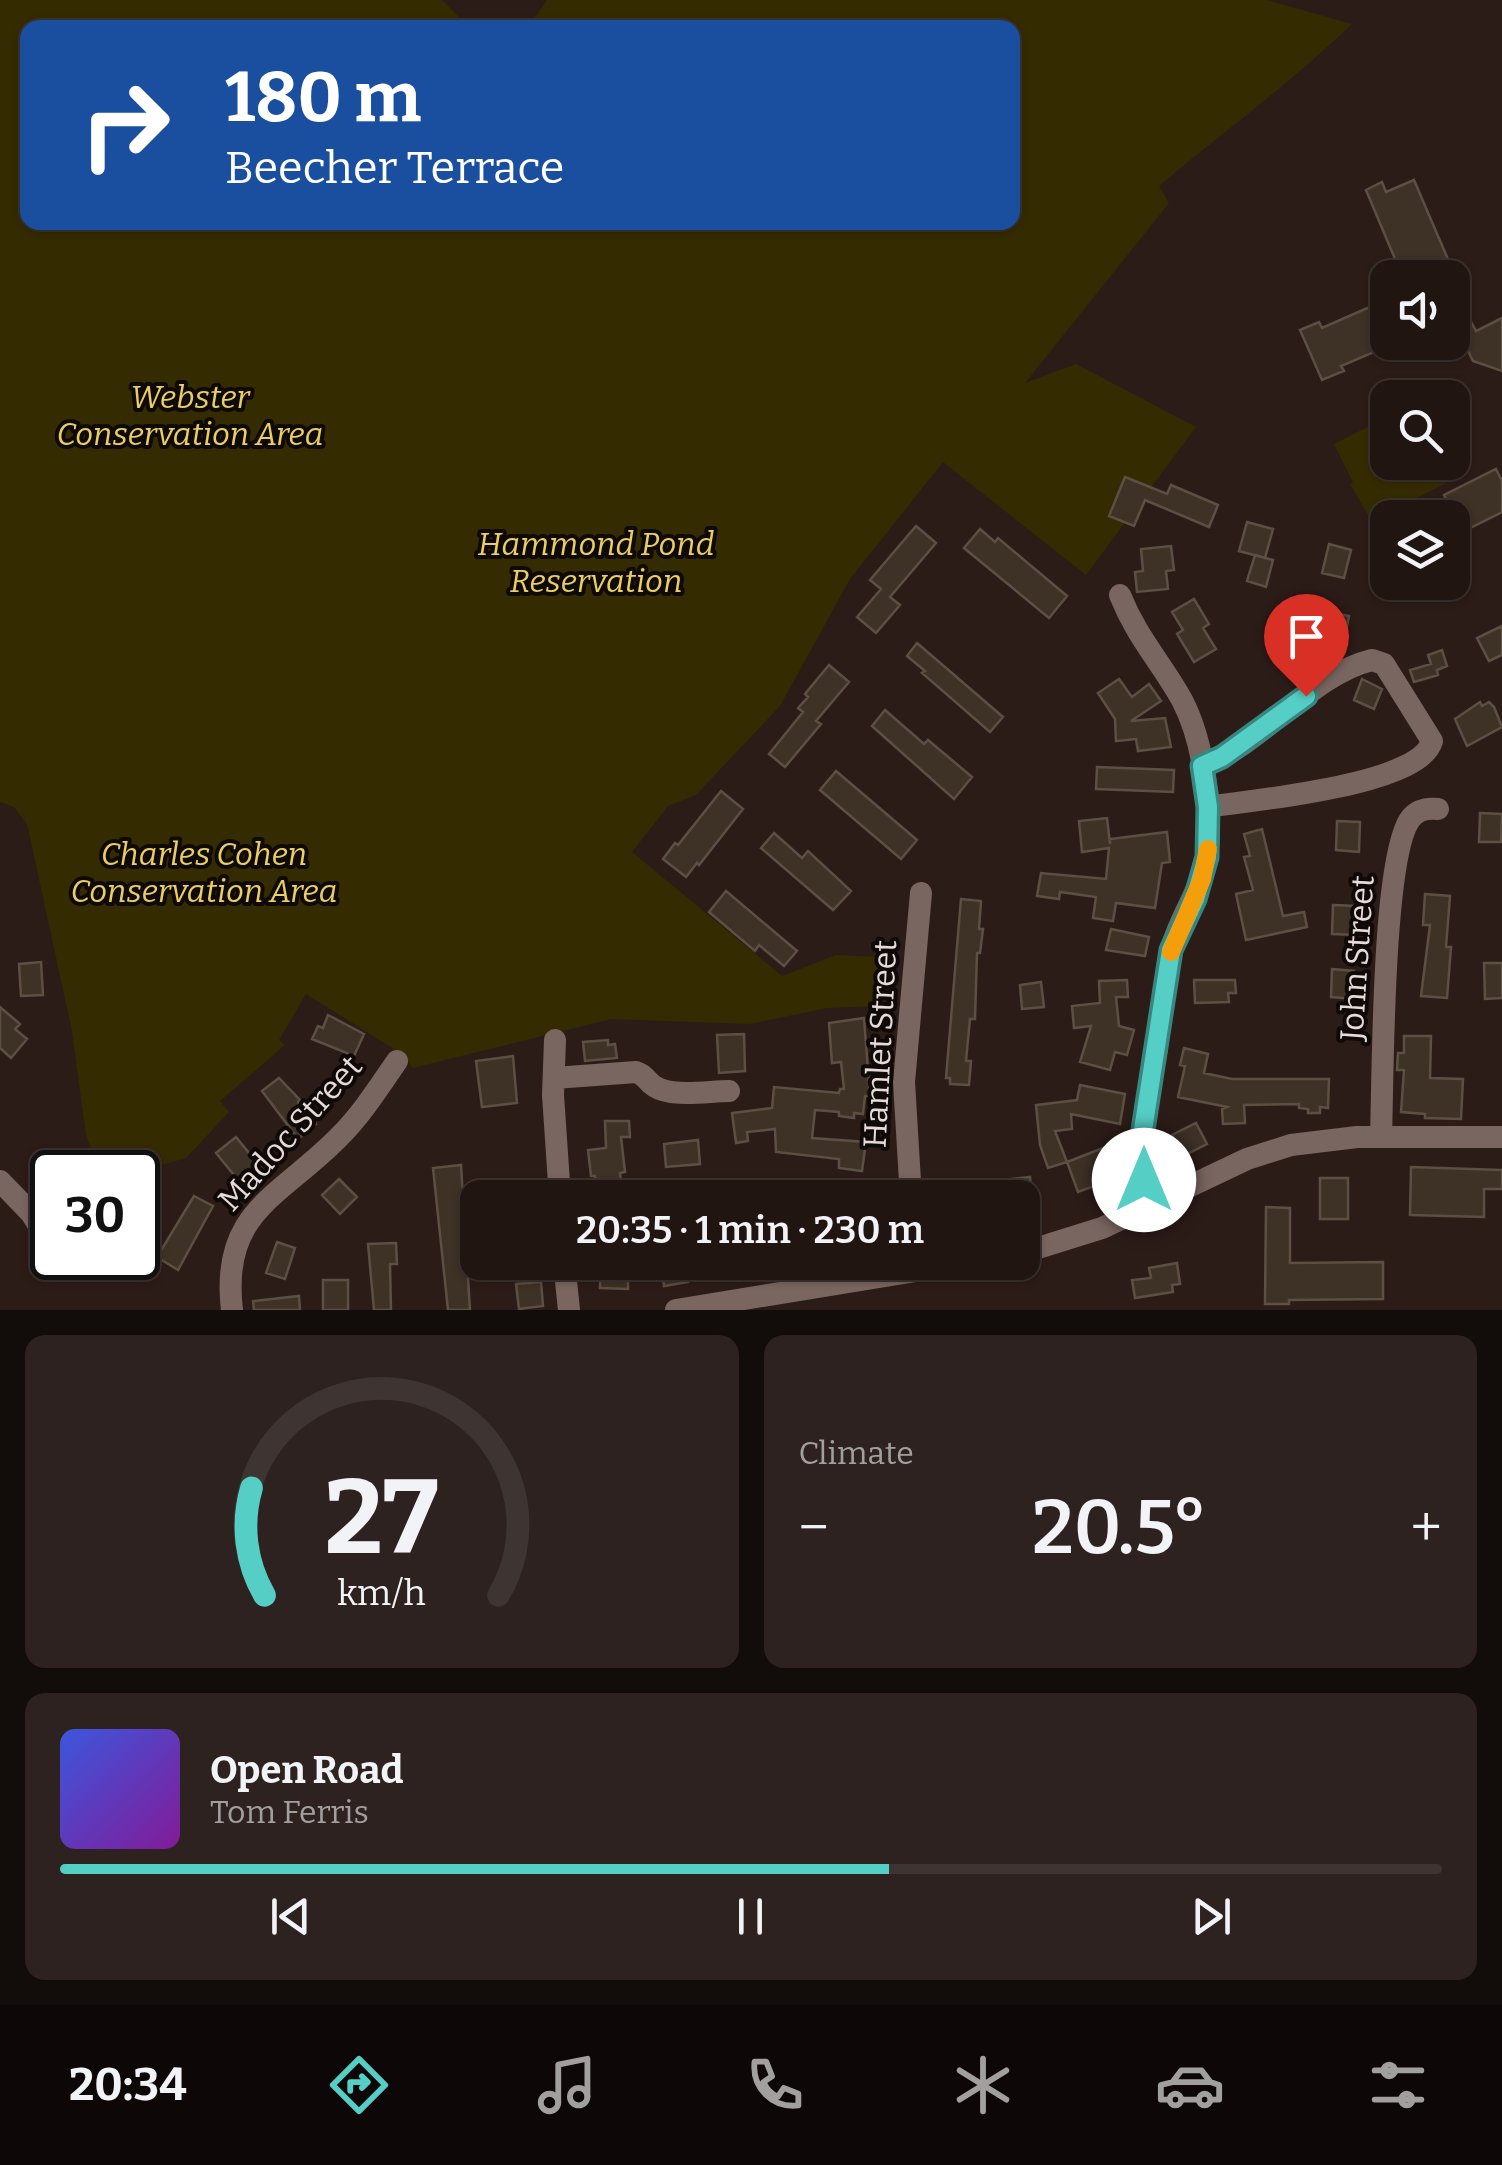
<!DOCTYPE html>
<meta charset="utf-8">
<style>
:root{--surface:#211512;--page:#2d2220;--text:#f1f3f6;--muted:#a29f9f;--line:#3e3432;--accent:#55cec5}
body{margin:0;font-family:Bitter,serif;background:var(--page);color:var(--text);height:100vh;display:flex;flex-direction:column;font-size:38px;white-space:nowrap}
*{box-sizing:border-box;margin:0}
p{font-size:32px;color:var(--muted)}
.icon{flex:none;width:55px;height:55px;fill:none;stroke:currentColor;stroke-width:2;stroke-linecap:round;stroke-linejoin:round}
.map{position:relative;height:1310px;overflow:hidden}
.details{display:flex;flex-direction:column;gap:25px;padding:25px;background:#120c0a;flex:1}
.details>*{flex:none}
.top-card{position:absolute;left:20px;top:20px;width:1000px;height:210px;border-radius:20px;box-shadow:0 2px 8px #0004,0 0 0 2px var(--line);background:#1a4fa0;color:#fff;overflow:hidden}
.fabs{position:absolute;left:1370px;top:260px;display:grid;gap:20px}
.fabs a{display:grid;place-items:center;width:100px;height:100px;border-radius:20px;background:var(--surface);box-shadow:0 2px 8px #0004,0 0 0 2px var(--line);font-size:50px}
.speed{position:absolute;left:30px;top:1150px;display:flex;gap:20px;font-size:50px;font-weight:700;text-align:center}
.speed>*{display:grid;place-content:center;width:130px;height:130px;border-radius:50%;background:var(--surface);box-shadow:0 2px 8px #0004,0 0 0 2px var(--line);line-height:1}
.speed .limit{border:5px solid #111;border-radius:15px;background:#fff;color:#111}
.pin{position:absolute;display:grid;place-items:center;width:85px;height:85px;color:#fff;margin:-102px -42px;border-radius:50% 50% 50% 0;rotate:-45deg;box-shadow:0 0 10px #0007}
.pin .icon{rotate:45deg}
.me{position:absolute;width:110px;margin:-55px;rotate:0deg;stroke-linejoin:round;filter:drop-shadow(0 0 8px #0008)}
.turn{display:flex;align-items:center;gap:35px;height:210px;padding:0 40px;font-size:45px}
.turn .icon{width:130px;height:130px;stroke-width:2.5}
.turn b{display:block;font-size:70px;line-height:85px}
.big{font-size:75px;font-weight:600;line-height:1.1}
.details .tile{flex:1;display:flex;flex-direction:column;justify-content:center;gap:15px;min-width:0;padding:0 35px;border-radius:20px;background:var(--page)}
.details .dial{align-items:center;gap:0}
.dial svg{height:260px;overflow:visible;fill:none;stroke:var(--line);stroke-width:7;stroke-linecap:round;text-anchor:middle}
.dial text{fill:var(--text);stroke:none}
.song{display:flex;align-items:center;gap:30px}
.cover{width:120px;height:120px;border-radius:15px;background:linear-gradient(135deg,hsl(230 70% 55%),hsl(290 70% 35%))}
.played{height:10px;border-radius:5px;background:linear-gradient(90deg,var(--accent) 60%,var(--line) 60%)}
.keys{display:flex;justify-content:space-around;direction:ltr}
.heat{display:flex;justify-content:space-between;align-items:center;font-size:55px;direction:ltr}
.details .tiles{flex:1;display:grid;gap:25px;grid-template-columns:1fr 1fr}
.tile:last-child{grid-column:span 2}
.trip{position:absolute;left:460px;top:1180px;width:580px;height:100px;border-radius:20px;background:var(--surface);box-shadow:0 2px 8px #0004,0 0 0 2px var(--line);font-weight:600;line-height:100px;text-align:center}
.menu{display:flex;height:160px;justify-content:space-around;align-items:center;background:#0d0807;color:var(--muted)}
.menu .icon{width:70px;height:70px}
.menu .active{color:var(--accent)}
.menu b{font-size:45px;color:var(--text)}
.map>svg:first-child{display:block}
.green{fill:#352b00}
.building{fill:#3e3126;stroke:#5c4f43;stroke-width:2.5}
.lines{fill:none;stroke-linecap:round;stroke-linejoin:round}
.minor{stroke:#7a6661;stroke-width:22}
.route-casing{stroke:#378680;stroke-width:25}
.route{stroke:#55cec5;stroke-width:18}
.slow{stroke:#f59e0b;stroke-width:18}
.labels{text-anchor:middle;stroke-width:8;stroke-linejoin:round;paint-order:stroke}
.park-label{font-size:32px;font-style:italic;fill:#e8cf60;stroke:#0f0907}
.street-label{font-size:32px;fill:#e6dbd8;stroke:#0f0907}
</style>
<div class="map">
<svg width="1502" height="1310" viewBox="0 0 1502 1310">
<rect width="100%" height="100%" fill="#2c1c18"/>
<!-- green -->
<path class="green" d="M0,0H442L469,27L28,28V222H1012V28L528,27L547,0H1266L1352,24C1292,82 1223,132 1159,186L1169,203L1025,383L1076,364L1196,427L1086,575L943,462L850,579L780,706L696,795L668,806L632,852L782,976L836,955L879,957L878,1006L827,1008L750,1024L611,1019L413,1068L402,1054L306,994L279,1040L285,1045L220,1101L229,1112L186,1158L158,1166L138,1192V1172H100L86,1135L72,1031L27,824L14,807L0,802Z
M1387,417L1388,462L1435,463L1445,484L1371,520L1350,484L1353,482L1334,444Z"/>
<!-- building -->
<path class="building" d="M1414,180L1456,278H1403L1366,190L1382,182L1386,192Z
M1452,286L1476,331L1502,318V371L1473,361L1452,318Z
M1388,299V346L1341,366L1344,371L1322,380L1300,330L1319,322L1322,328Z
M1496,469L1502,481V512L1462,532L1444,495Z
M1125,477L1167,494L1171,485L1218,505L1209,527L1145,500L1134,526L1109,516Z
M1247,522L1273,529L1265,558L1239,551Z
M916,526L936,543L890,597L900,605L876,633L857,617L881,589L870,580Z
M980,529L995,542L998,538L1067,596L1049,618L964,548Z
M1329,544L1351,550L1344,578L1322,573Z
M1171,546L1174,570L1166,571L1168,589L1137,592L1135,572L1143,571L1141,549Z
M1255,555L1273,560L1266,587L1247,581Z
M1194,599L1209,624L1203,628L1216,649L1194,662L1177,634L1183,630L1172,612Z
M1327,612L1349,616L1343,647L1321,643L1318,658L1297,654L1304,619L1325,623Z
M1502,626V655L1489,661L1477,638Z
M917,643L1003,717L990,732L922,673L925,671L907,656Z
M1442,650L1447,666L1437,670L1438,675L1414,682L1410,670L1431,664L1428,655Z
M829,665L849,682L816,721L821,724L785,767L769,754L803,712L798,708L808,697L805,694Z
M1119,679L1132,697L1149,684L1161,701L1131,721L1165,718L1171,747L1138,751L1136,739L1116,741L1115,719L1098,693Z
M1362,679L1382,689L1374,709L1354,700Z
M1480,702L1482,706L1489,702L1494,707L1502,727L1467,746L1455,719Z
M885,710L924,744L928,740L972,777L954,799L872,726Z
M1097,767L1174,770L1173,792L1096,789Z
M836,771L917,840L901,859L820,790Z
M721,791L743,809L699,865L697,863L686,877L663,859L675,843L678,845Z
M1480,813L1502,814L1501,842H1479Z
M1107,818L1110,844V839L1167,832L1170,862L1162,863L1155,908L1116,903L1113,921L1093,918L1096,897L1060,892L1059,899L1037,896L1041,873L1106,879L1109,848L1082,852L1079,821Z
M1337,821L1360,822L1359,852L1336,850Z
M1262,829L1283,916L1304,912L1307,927L1246,940L1236,894L1253,890L1244,857L1250,856L1244,834Z
M774,833L802,858L808,851L851,891L833,910L761,848Z
M726,891L797,951L784,966L759,945L755,951L709,912Z
M1425,894L1450,896L1446,947H1451L1447,998L1421,996L1430,925H1423Z
M961,899L981,901L979,929H983L980,953H977L975,1019H970L966,1061H971L969,1085L950,1084V1078H946Z
M1333,905L1358,906L1357,935L1332,934Z
M1111,929L1149,937L1145,956L1106,950Z
M41,962L43,995L21,996L19,964Z
M1484,963H1502V998L1485,999Z
M1332,969L1354,971V999L1331,997Z
M1127,980L1128,997H1116L1119,1026L1134,1030L1127,1055L1115,1052L1110,1070L1080,1062L1091,1026L1074,1028L1072,1006L1100,1003L1099,981Z
M1194,980H1235L1236,993H1228L1229,1002L1195,1003Z
M1041,982L1044,1007L1022,1009L1020,985Z
M0,1007L20,1024L15,1029L27,1039L11,1058L0,1048Z
M328,1015L364,1034L354,1056L312,1039L318,1026L323,1028Z
M864,1018L870,1096H865L863,1114L854,1113V1118L839,1116V1112L815,1110L812,1138L866,1142L862,1171L839,1168V1159L776,1152L775,1129L747,1132L748,1141L736,1143L732,1113L772,1108L774,1087L839,1093L840,1089H844L841,1062L832,1063L829,1023Z
M744,1034L745,1071L719,1073L717,1035Z
M1404,1036H1431L1430,1078L1463,1079L1461,1119L1425,1118V1114L1401,1112L1404,1070H1397L1398,1053H1404Z
M608,1040V1045L615,1044L617,1058L585,1061L583,1042Z
M1184,1048L1208,1054L1204,1073L1232,1079H1329L1328,1108L1320,1107V1113H1308V1109L1299,1108V1104L1244,1105L1245,1123L1223,1124L1222,1109L1227,1107L1178,1097L1185,1066L1180,1065Z
M513,1056L517,1103L482,1107L476,1061Z
M279,1078L300,1100L298,1102L316,1124L298,1139L262,1091Z
M1080,1085L1125,1094L1120,1124L1071,1114L1072,1129L1055,1131L1067,1162L1048,1168L1040,1145L1036,1105L1077,1100Z
M605,1121H629L630,1137H621L625,1172L620,1173L623,1198H597L595,1176H591L588,1150L606,1148Z
M1196,1123L1207,1144L1183,1156L1172,1135Z
M236,1137L263,1170L243,1186L216,1153Z
M698,1140L700,1164L666,1167L664,1144Z
M1103,1148L1114,1179L1078,1192L1067,1162Z
M461,1165L470,1310H448L433,1168Z
M1411,1167L1502,1170V1189H1484V1217L1410,1215Z
M1030,1177L1032,1198H974V1190L1003,1186L1002,1180Z
M1320,1178H1348V1219H1320Z
M339,1179L357,1197L340,1214L322,1195Z
M194,1196L213,1206L178,1270L157,1257Z
M1266,1207L1290,1208V1263L1383,1262V1299L1289,1300V1304H1265Z
M277,1242L295,1248L285,1279L266,1273Z
M396,1243L397,1264H390L391,1310H374L368,1244Z
M601,1262H628V1289L600,1288Z
M660,1262H678L679,1269L686,1267L688,1282L664,1286Z
M1177,1263L1180,1284L1172,1285L1173,1292L1135,1298L1132,1280L1151,1278L1149,1268Z
M323,1280H348V1310H323Z
M541,1282L543,1306L519,1309L516,1284Z
M299,1296L300,1310H254L253,1301Z"/>
<g class="lines">
<!-- minor -->
<path class="minor" d="M1120,595C1137,638 1161,662 1182,700C1202,738 1209,792 1209,834C1208,885 1183,906 1171,949C1164,978 1163,1010 1158,1040C1151,1094 1129,1153 1152,1205
M1201,766C1261,747 1309,675 1372,660L1384,664L1432,741C1420,786 1251,800 1208,807
M555,1040L553,1095L560,1198
M554,1078L636,1072C646,1075 646,1081 654,1086C672,1098 708,1091 729,1091
M1381,1137C1383,1080 1382,854 1411,818C1418,809 1428,808 1438,809
M0,1181L31,1213L52,1246
M911,1198L904,1082L921,893
M1022,1253L1102,1228L1247,1159L1291,1145L1357,1137H1502
M564,1262L569,1310
M232,1310C220,1210 281,1197 340,1136C362,1114 379,1087 397,1061
M676,1310L971,1262"/>
</g>
<g class="lines">
<!-- route casing -->
<g class="route-casing">
<path id="route" d="M1144,1180L1143,1130L1171,950L1195,899L1207,857L1208,807L1202,766L1222,757L1306,696"/>
</g>
<!-- route -->
<use href="#route" class="route"/>
<!-- slow -->
<path class="slow" d="M1171,952L1202,879L1208,849"/>
</g>
<g class="labels">
<!-- park labels -->
<g class="park-label">
<text x="190" y="408">Webster<tspan x="190" dy="37">Conservation Area</tspan></text>
<text x="596" y="555">Hammond Pond<tspan x="596" dy="37">Reservation</tspan></text>
<text x="204" y="865">Charles Cohen<tspan x="204" dy="37">Conservation Area</tspan></text>
</g>
<!-- street labels -->
<g class="street-label">
<text transform="translate(1357 958) rotate(-86)" y="11">John Street</text>
<text transform="translate(880 1044) rotate(-87)" y="11">Hamlet Street</text>
<text transform="translate(290 1133) rotate(-48)" y="11">Madoc Street</text>
</g>
</g>
</svg>
<div class="fabs">
<a><svg class="icon" aria-label="sound" viewBox="0 0 24 24"><path d="M4 9h4l5-4v14l-5-4H4zM17 9q2 3 0 6"/></svg></a>
<a><svg class="icon" aria-label="search" viewBox="0 0 24 24"><circle cx="10" cy="10" r="6"/><path d="M15 15l6 6"/></svg></a>
<a><svg class="icon" aria-label="layers" viewBox="0 0 24 24"><path d="M12 4l9 5-9 5-9-5zM3 14l9 5 9-5"/></svg></a>
</div>
<div class="speed"><div class="limit">30</div></div>
<div class="pin" style="left:1306px;top:696px;background:#d93025"><svg class="icon" aria-label="arrive" viewBox="0 0 24 24"><path d="M6 21V4h12l-3 4 3 4H6"/></svg></div>
<svg class="me" style="left:1144px;top:1180px" viewBox="-20 -20 40 40"><circle r="19" fill="#fff"/><path d="M0-13L10 11 0 6-10 11z" fill="#55cec5"/></svg>
<div class="trip">20:35 · 1 min · 230 m</div>
<div class="top-card">
<div class="turn"><svg class="icon" aria-label="right" viewBox="0 0 24 24"><path d="M7 20v-9h11M14 6l5 5-5 5"/></svg><div><b>180 m</b>Beecher Terrace</div></div>
</div>
</div>
<section class="details">
<div class="tiles">
<div class="tile dial"><svg viewBox="0 0 100 80">
<path d="M14 69A42 42 0 1 1 86 69"/>
<path d="M14 69A42 42 0 0 1 10 36" stroke="#55cec5"/>
<text x="50" y="56" font-size="32" font-weight="700">27</text>
<text x="50" y="72" font-size="11">km/h</text>
</svg></div>
<div class="tile"><p>Climate</p>
<div class="heat"><a>−</a><b class="big">20.5°</b><a>+</a></div>
</div>
<div class="tile">
<div class="song"><i class="cover"></i><div><b>Open Road</b><p>Tom Ferris</p></div></div>
<div class="played"></div>
<div class="keys"><svg class="icon" aria-label="previous" viewBox="0 0 24 24"><path d="M18 5L8 12l10 7zM5 5v14"/></svg><svg class="icon" aria-label="pause" viewBox="0 0 24 24"><path d="M8 5v14M16 5v14"/></svg><svg class="icon" aria-label="next" viewBox="0 0 24 24"><path d="M6 5l10 7-10 7zM19 5v14"/></svg></div>
</div>
</div>
</section>
<nav class="menu">
<b>20:34</b>
<svg class="icon active" aria-label="directions" viewBox="0 0 24 24"><path d="M12 3l9 9-9 9-9-9zM9 14v-3h6M13 9l2 2-2 2"/></svg>
<svg class="icon" aria-label="music" viewBox="0 0 24 24"><path d="M9 18V5l10-2v13"/><circle cx="6" cy="18" r="3"/><circle cx="16" cy="16" r="3"/></svg>
<svg class="icon" aria-label="phone" viewBox="0 0 24 24"><path d="M5 4h4l2 5-3 2q2 4 5 5l2-3 5 2v4C11 20 4 13 5 4z"/></svg>
<svg class="icon" aria-label="climate" viewBox="0 0 24 24"><path d="M12 3v18M4 7l16 10M4 17L20 7"/></svg>
<svg class="icon" aria-label="car" viewBox="0 0 24 24"><path d="M5 17H2v-5l4-1 3-4h7l3 4 3 1v5h-3M9 17h6M6 11h13"/><circle cx="7" cy="17" r="2"/><circle cx="17" cy="17" r="2"/></svg>
<svg class="icon" aria-label="filters" viewBox="0 0 24 24"><path d="M4 7h16M4 17h16"/><circle cx="9" cy="7" r="2"/><circle cx="15" cy="17" r="2"/></svg>
</nav>
